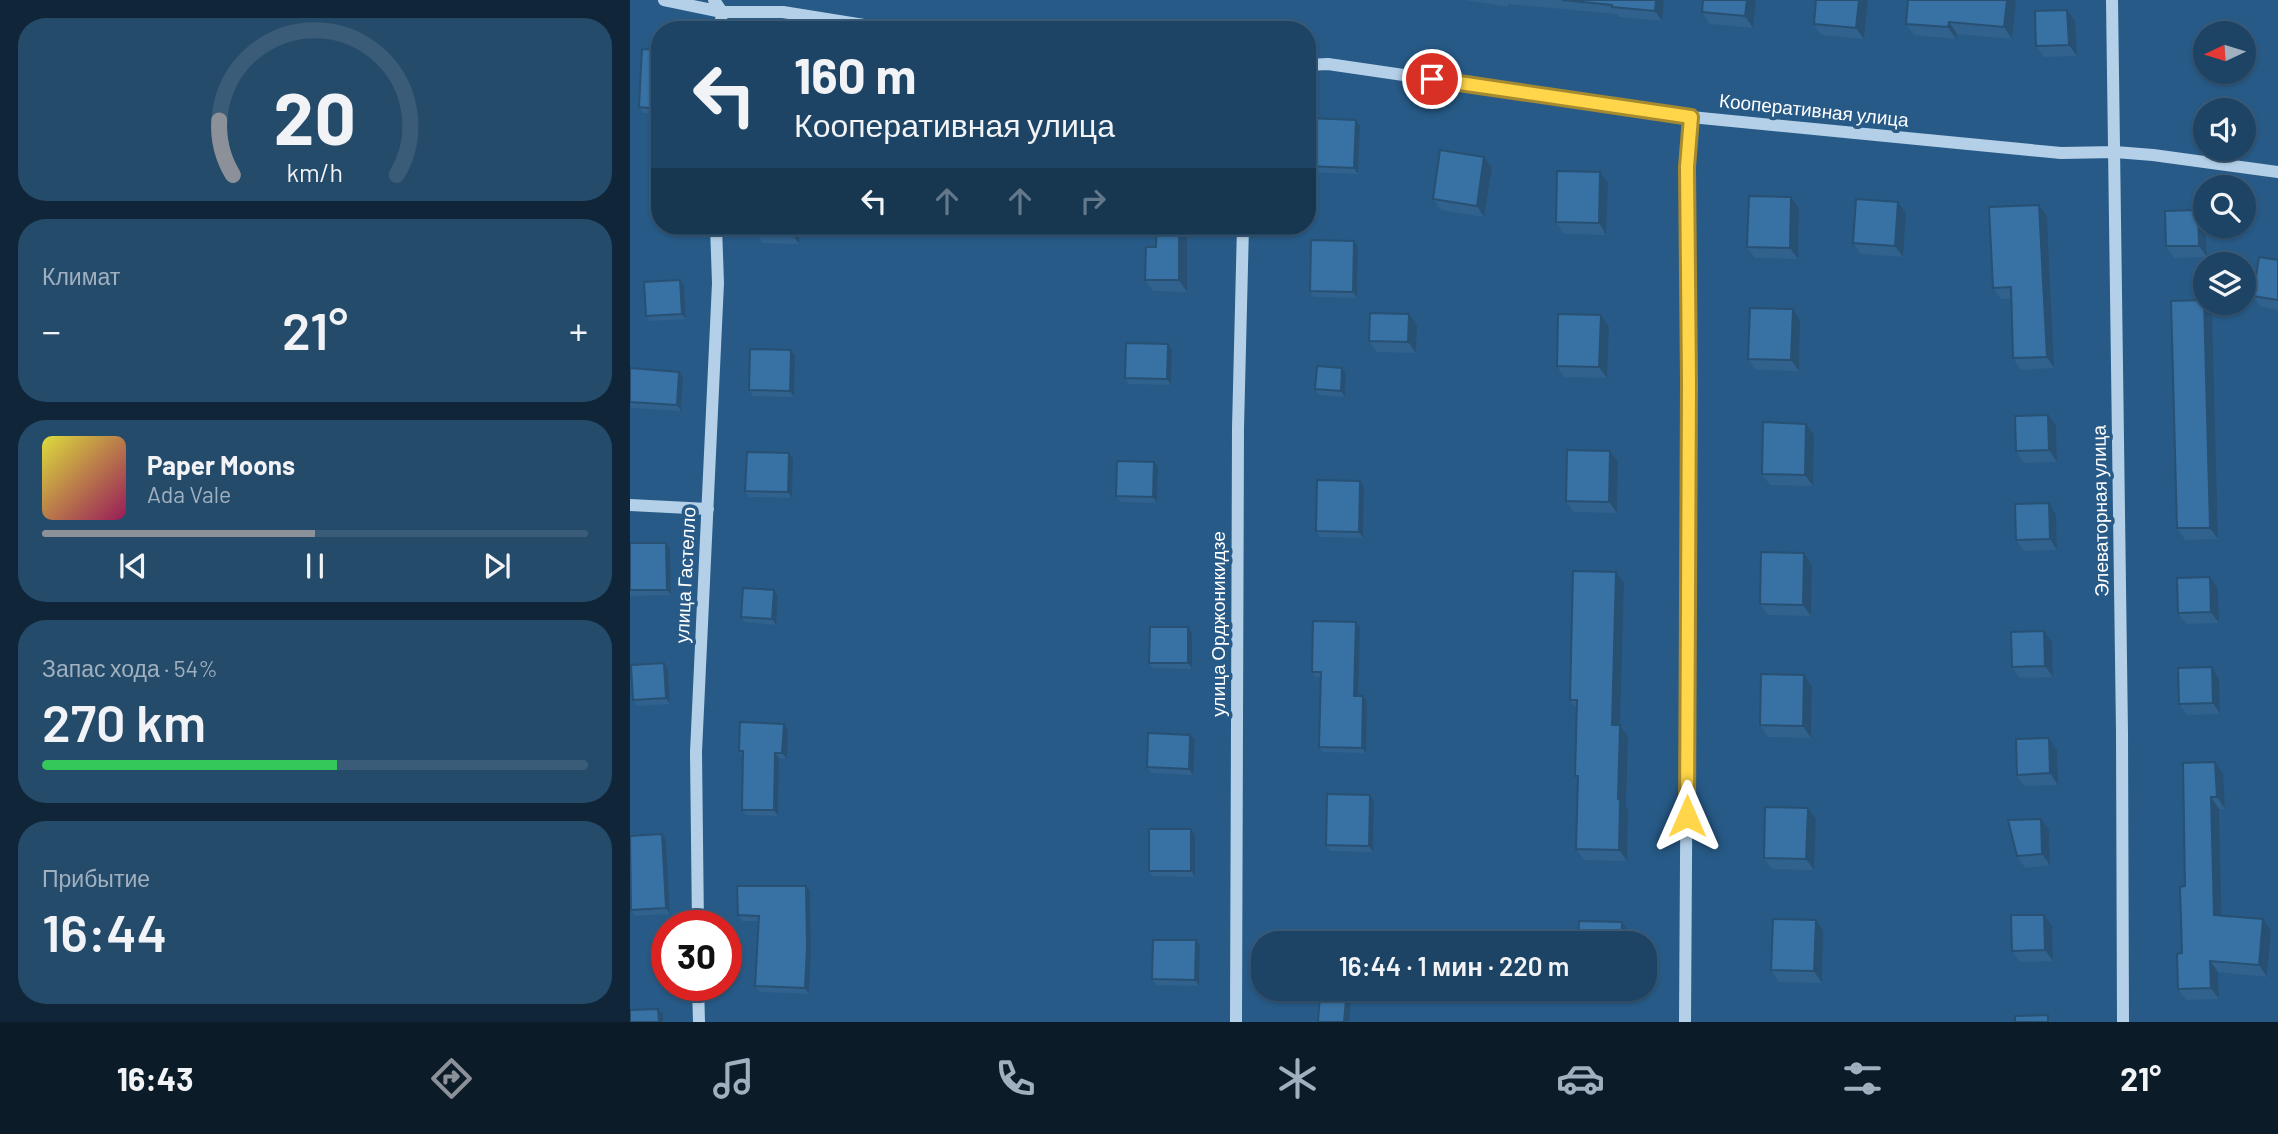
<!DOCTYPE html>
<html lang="ru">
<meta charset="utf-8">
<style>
:root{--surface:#1d4465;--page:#254b6b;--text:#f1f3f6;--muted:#a0b0bf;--line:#3b5c79;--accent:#8c9099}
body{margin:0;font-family:Barlow,sans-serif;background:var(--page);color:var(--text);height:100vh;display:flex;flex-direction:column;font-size:26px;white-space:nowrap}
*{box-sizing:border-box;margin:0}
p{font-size:23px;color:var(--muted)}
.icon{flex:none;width:38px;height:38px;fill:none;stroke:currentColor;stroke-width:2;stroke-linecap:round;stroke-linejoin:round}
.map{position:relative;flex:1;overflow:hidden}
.panel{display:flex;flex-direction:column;gap:18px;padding:18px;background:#102538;width:630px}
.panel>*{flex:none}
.top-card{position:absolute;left:21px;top:21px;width:665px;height:214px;border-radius:28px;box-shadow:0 2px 5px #0004,0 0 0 2px var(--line);background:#1d4465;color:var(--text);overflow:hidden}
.needle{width:46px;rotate:266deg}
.fabs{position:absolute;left:1563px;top:21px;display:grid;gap:14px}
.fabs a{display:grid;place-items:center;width:63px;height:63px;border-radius:50%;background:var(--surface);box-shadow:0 2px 5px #0004,0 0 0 2px var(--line);font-size:35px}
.speed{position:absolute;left:21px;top:910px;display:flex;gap:14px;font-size:35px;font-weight:700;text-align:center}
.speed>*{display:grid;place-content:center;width:91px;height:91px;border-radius:50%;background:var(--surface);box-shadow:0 2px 5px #0004,0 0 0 2px var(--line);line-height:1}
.speed .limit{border:10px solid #d22;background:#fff;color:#111}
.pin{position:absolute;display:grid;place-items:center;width:60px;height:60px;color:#fff;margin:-30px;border:4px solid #fff;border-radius:50%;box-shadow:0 2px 7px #0007}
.me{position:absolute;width:77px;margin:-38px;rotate:0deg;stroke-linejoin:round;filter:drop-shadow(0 0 5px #0008)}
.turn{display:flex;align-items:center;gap:24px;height:147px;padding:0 28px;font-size:32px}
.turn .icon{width:91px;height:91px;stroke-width:2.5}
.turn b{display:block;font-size:49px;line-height:60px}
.lanes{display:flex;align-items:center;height:66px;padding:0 28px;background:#0003;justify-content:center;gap:35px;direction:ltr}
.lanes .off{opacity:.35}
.big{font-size:52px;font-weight:600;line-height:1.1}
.panel .card{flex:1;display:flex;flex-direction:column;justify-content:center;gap:10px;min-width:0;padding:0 24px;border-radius:28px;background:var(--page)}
.panel .dial{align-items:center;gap:0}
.dial svg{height:182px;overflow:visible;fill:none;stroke:var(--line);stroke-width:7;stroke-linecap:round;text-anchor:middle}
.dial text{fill:var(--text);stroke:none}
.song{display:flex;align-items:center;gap:21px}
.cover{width:84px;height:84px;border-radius:10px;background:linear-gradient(135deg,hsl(60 70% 55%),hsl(330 70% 35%))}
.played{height:7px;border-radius:4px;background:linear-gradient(90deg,var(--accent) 50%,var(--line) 50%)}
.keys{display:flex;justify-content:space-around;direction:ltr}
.heat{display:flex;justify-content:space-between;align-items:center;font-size:38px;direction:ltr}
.charge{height:10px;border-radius:5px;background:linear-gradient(90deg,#34c759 54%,var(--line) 0)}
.trip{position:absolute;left:621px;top:931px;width:406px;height:70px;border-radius:28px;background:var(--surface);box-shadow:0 2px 5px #0004,0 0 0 2px var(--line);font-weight:600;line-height:70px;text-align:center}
.menu{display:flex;height:112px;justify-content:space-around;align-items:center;background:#0c1b28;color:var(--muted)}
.menu .icon{width:49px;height:49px}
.menu .active{color:var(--accent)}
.menu b{font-size:32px;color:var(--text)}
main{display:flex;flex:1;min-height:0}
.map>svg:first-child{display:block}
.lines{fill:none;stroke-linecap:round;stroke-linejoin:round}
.minor{stroke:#b3d0e8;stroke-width:12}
.wall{fill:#30628d}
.shaded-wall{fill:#275073}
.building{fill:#3872a4;stroke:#275073;stroke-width:2}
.route-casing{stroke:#a68a30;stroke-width:18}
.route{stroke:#ffd54a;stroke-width:12}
.labels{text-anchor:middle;stroke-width:7;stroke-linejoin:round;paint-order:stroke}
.street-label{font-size:19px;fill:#fff;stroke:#275a87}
</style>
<main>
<section class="panel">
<div class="card dial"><svg viewBox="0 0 100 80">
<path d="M14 69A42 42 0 1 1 86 69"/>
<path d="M14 69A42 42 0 0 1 8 45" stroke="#8c9099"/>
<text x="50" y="56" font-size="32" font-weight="700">20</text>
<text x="50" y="72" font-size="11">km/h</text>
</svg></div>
<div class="card"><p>Климат</p>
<div class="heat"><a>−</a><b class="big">21°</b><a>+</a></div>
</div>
<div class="card">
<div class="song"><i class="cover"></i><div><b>Paper Moons</b><p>Ada Vale</p></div></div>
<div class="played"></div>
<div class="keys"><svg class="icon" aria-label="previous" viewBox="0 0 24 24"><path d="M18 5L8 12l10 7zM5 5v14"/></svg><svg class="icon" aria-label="pause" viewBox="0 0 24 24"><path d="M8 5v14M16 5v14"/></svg><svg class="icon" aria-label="next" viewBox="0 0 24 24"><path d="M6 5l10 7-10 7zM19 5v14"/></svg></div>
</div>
<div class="card"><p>Запас хода · 54%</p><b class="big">270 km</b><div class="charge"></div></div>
<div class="card"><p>Прибытие</p><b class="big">16:44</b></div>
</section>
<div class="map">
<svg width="1648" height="1022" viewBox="0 0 1648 1022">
<rect width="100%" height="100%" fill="#275a87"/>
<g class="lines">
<!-- minor -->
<path class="minor" d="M34,0L92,12H153L265,30
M84,0L92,12L90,30
M1482,0L1492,732L1493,1022
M677,65L698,64L1061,117L1431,153L1485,152L1523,155L1648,172
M0,505L78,509
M68,926L66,752L88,283L86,226
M68,985L69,1022
M606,1022L608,428L613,226
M1055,1022L1059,383L1057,167L1061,117"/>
</g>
<!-- wall -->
<path class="wall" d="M835,0H1034L1032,21L989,17L987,14L878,4V7Z
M1126,0L1123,28L1080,24L1072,12Z
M1186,0H1238L1234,39L1191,35L1184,24Z
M1278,0H1386L1382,39L1327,34L1326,39L1284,35L1276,24Z
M1437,10L1445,21L1447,56L1414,57L1406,46Z
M30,50V114L13,113L9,107Z
M677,118L726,120L730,126L728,174L677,172Z
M854,157L862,168L854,217L811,210L803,199Z
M970,172L978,183L976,235L934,234L926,222Z
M1161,197L1169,208L1168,259L1125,258L1117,247Z
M1409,205L1417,216L1424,368L1391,370L1383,358L1382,299H1371L1363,288Z
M1568,210L1575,221L1577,257L1544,258L1536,246Z
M1276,214L1273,257L1231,254L1223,243Z
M126,226H170L169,244L133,243L125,231Z
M527,226H557V292L523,291L515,280L526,247Z
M728,247L727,298L684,297L680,291Z
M1648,260V310L1631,307L1623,296Z
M54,286L56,319L20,321L16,316Z
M1163,309L1170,320L1169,371L1126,370L1118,359Z
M1582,311L1588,539L1555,540L1547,528Z
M779,314L787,326L786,353L747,352L739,341Z
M971,315L979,327L977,378L934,377L927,366Z
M161,350L165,356L164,397L123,396L119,390Z
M542,350L541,385L499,384L495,378Z
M0,368L53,378L51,411L2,408L0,405Z
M712,368L716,374L715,397L689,395L685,389Z
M1418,415L1426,426L1427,462L1394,463L1386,451Z
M1184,435L1183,486L1140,485L1132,474Z
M163,459L162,498L119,497L115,491Z
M988,462L987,513L944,512L936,501Z
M528,467L527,503L490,502L486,496Z
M734,487L733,538L690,537L686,531Z
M1419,503L1426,515L1427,550L1394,551L1386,540Z
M0,543L40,548L41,595L0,596Z
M1174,553L1182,565L1181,616L1138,615L1130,604Z
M986,572L994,583L990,726L998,736L996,807L998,810L997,861L954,860L946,849L948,781L945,776L947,710L940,700Z
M1580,577L1588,588L1589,623L1556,624L1548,613Z
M148,596L146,625L115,622L111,617Z
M558,627L562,633V669L523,668L519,663Z
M730,627L728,696L737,702L736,753L693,752L689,747L691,677H686L682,672Z
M1414,631L1422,642L1423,677L1390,678L1382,667Z
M34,663L38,669L40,704L7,706L3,700Z
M1174,675L1182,686L1181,738L1138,737L1130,725Z
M1589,679L1590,714L1557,715L1549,704Z
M154,724L158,730L157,759L149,758L148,816L116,815L112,810L113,757L109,751Z
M1419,738L1427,750L1428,785L1394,786L1387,775Z
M565,740L563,775L521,773L517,767Z
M1585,762L1593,773L1595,809H1589L1592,916L1641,931L1637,977L1588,972L1589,999L1556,1000L1548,989L1552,953L1555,886Z
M744,801L743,852L700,851L696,845Z
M1186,819L1184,870L1142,869L1134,858Z
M561,829L565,835V877L523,876L519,871Z
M1419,830L1420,865L1395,868L1387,856Z
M32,834L36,840L40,914L5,916L1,910Z
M176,886L180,891L181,952L179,994L130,992L125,986L128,921H112L108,915Z
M1422,926L1423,961L1390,962L1382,951Z
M1193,931L1192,983L1149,982L1141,970Z
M570,946L569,986L526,985L522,979Z"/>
<!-- shaded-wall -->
<path class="shaded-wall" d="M1026,0H1034L1032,21L1025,11Z
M1117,0H1126L1123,28L1115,16Z
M1229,0H1238L1234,39L1226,28Z
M1377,0H1386L1382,39L1374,27Z
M1437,10L1445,21L1447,56L1439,45Z
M1319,22L1327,34L1326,39L1318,27Z
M726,120L730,126L728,174L724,168Z
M854,157L862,168L854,217L847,206Z
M970,172L978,183L976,235L969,223Z
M1161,197L1169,208L1168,259L1160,248Z
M1268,202L1276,214L1273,257L1265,246Z
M1409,205L1417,216L1424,368L1417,357Z
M1568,210L1575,221L1577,257L1569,246Z
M162,226H170L169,244L161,233Z
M549,226H557V292L549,280Z
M724,241L728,247L727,298L723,292Z
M50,280L54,286L56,319L52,314Z
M1574,300L1582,311L1588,539L1580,528Z
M1163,309L1170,320L1169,371L1161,360Z
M779,314L787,326L786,353L778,342Z
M971,315L979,327L977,378L969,367Z
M538,344L542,350L541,385L537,379Z
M161,350L165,356L164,397L160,391Z
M712,368L716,374L715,397L711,391Z
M49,372L53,378L51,411L47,405Z
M1418,415L1426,426L1427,462L1419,450Z
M1176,424L1184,435L1183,486L1175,475Z
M980,451L988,462L987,513L979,502Z
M159,453L163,459L162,498L158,492Z
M524,462L528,467L527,503L523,497Z
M730,481L734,487L733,538L729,532Z
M1419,503L1426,515L1427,550L1420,539Z
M36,543L40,548L41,595L37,590Z
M1174,553L1182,565L1181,616L1173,605Z
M986,572L994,583L990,726L998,736L996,807L998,810L997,861L989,850L988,799L982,725Z
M1580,577L1588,588L1589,623L1581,612Z
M144,590L148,596L146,625L142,619Z
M726,622L730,627L728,702L724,696Z
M558,627L562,633V669L558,663Z
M1414,631L1422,642L1423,677L1415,666Z
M34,663L38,669L40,704L36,698Z
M1582,667L1589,679L1590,714L1583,703Z
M1174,675L1182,686L1181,738L1173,726Z
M733,696L737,702L736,753L732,748Z
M154,724L158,730L157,759L152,753Z
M560,735L565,740L563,775L559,769Z
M1419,738L1427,750L1428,785L1420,773Z
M145,753L149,758L148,816L144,810Z
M1585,762L1593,773L1595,809L1587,797Z
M740,795L744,801L743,852L739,846Z
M1581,797L1589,809L1592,926L1584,915Z
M1178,808L1186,819L1184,870L1176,859Z
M1411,819L1419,830L1420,865L1412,854Z
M561,829L565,835V877L561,871Z
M32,834L36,840L40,914L36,908Z
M176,886L180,891L181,952L179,994L175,988Z
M1414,915L1422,926L1423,961L1415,950Z
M1633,919L1641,931L1637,977L1629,965Z
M1186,920L1193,931L1192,983L1184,971Z
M992,922L1000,933V943H991Z
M566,940L570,946L569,986L565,980Z
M1580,961L1588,972L1589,999L1581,988Z
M717,989H722L719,1022H714Z
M28,1009L33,1014V1022H29Z"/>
<!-- building -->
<path class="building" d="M932,0H1026L1025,11L982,7V5Z
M1073,0H1117L1115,16L1072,12Z
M1186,0H1229L1226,28L1184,24Z
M1278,0H1377L1374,27L1319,22L1318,27L1276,24Z
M1437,10L1439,45L1406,46L1405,11Z
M12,49L30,50V109L9,107Z
M677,118L726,120L724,168L677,166Z
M810,150L854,157L847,206L803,199Z
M927,171L970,172L969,223L926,222Z
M1119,196L1161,197L1160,248L1117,247Z
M1226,199L1268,202L1265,246L1223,243Z
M1409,205L1417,357L1383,358L1381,287L1363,288L1359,207Z
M1568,210L1569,246H1536L1535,211Z
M126,226H162L161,233L125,231Z
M527,226H549V280H515L516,247H526Z
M681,240L724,241L723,292L680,291Z
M1629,257L1648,260V300L1623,296Z
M50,280L52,314L16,316L14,282Z
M1574,300L1580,528H1547L1541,301Z
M1120,308L1163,309L1161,360L1118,359Z
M740,313L779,314L778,342L739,341Z
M928,314L971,315L969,367L927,366Z
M496,343L538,344L537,379L495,378Z
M120,349L161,350L160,391L119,390Z
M687,366L712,368L711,391L685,389Z
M0,368L49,372L47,405L0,402Z
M1418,415L1419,450L1386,451L1385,416Z
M1133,422L1176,424L1175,475L1132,474Z
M937,450L980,451L979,502L936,501Z
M117,452L159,453L158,492L115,491Z
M487,461L524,462L523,497L486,496Z
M687,480L730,481L729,532L686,531Z
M1419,503L1420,539L1386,540L1385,504Z
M0,543H36L37,590H0Z
M1131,552L1174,553L1173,605L1130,604Z
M943,571L986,572L982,725H990L988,799H990L989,850L946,849L948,776H945L947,700H940Z
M1580,577L1581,612L1548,613L1547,578Z
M113,588L144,590L142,619L111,617Z
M683,621L726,622L724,696H733L732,748L689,747L691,672H682Z
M520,627H558V663H519Z
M1414,631L1415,666L1382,667L1381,632Z
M34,663L36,698L3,700L1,665Z
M1582,667L1583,703L1549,704L1548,668Z
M1131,674L1174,675L1173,726L1130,725Z
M110,722L154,724L152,753H145L144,810H112L113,751H109Z
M518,733L560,735L559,769L517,767Z
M1419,738L1420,773L1387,775L1386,739Z
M1585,762L1587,797H1581L1584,915L1633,919L1629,965L1580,961L1581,988L1548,989L1547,954L1552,953L1550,887L1555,886L1553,763Z
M697,794L740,795L739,846L696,845Z
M1135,807L1178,808L1176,859L1134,858Z
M1411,819L1412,854L1387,856L1378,820Z
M519,829H561V871H519Z
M32,834L36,908L1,910L0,836Z
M107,886H176L177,946L175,988L125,986L129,916L108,915Z
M1381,915H1414L1415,950L1382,951Z
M1143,919L1186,920L1184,971L1141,970Z
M949,921L992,922L991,943H948Z
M523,940H566L565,980L522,979Z
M685,989H717L714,1022H688L690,996L685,995Z
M28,1009L29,1022H0V1010Z
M1418,1015V1022H1385V1016Z"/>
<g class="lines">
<!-- route casing -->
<g class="route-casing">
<path id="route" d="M802,79L1061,117L1057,167L1059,383L1057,816"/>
</g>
<!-- route -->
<use href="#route" class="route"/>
</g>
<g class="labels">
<!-- street labels -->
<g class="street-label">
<text transform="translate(1184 110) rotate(6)" y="7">Кооперативная улица</text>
<text transform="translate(1470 511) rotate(-91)" y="7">Элеваторная улица</text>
<text transform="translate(55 575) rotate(-87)" y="7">улица Гастелло</text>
<text transform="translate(588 624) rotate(-90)" y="7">улица Орджоникидзе</text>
</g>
</g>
</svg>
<div class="fabs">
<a><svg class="needle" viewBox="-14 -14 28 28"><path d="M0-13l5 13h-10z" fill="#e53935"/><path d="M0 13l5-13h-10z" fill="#a0b0bf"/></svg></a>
<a><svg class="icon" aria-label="sound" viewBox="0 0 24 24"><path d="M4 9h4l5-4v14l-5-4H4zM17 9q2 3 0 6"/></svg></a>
<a><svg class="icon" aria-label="search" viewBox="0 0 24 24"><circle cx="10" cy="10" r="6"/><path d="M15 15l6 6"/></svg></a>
<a><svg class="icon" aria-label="layers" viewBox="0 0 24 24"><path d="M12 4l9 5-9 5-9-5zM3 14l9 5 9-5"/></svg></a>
</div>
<div class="speed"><div class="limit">30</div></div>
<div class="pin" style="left:802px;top:79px;background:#d93025"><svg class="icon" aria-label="arrive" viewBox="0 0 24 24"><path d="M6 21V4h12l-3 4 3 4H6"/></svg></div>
<svg class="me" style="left:1057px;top:816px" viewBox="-20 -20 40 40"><path d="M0-17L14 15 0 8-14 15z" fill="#ffd54a" stroke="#fff" stroke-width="4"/></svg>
<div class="trip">16:44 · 1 мин · 220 m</div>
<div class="top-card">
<div class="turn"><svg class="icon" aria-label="left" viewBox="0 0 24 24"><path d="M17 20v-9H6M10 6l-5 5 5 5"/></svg><div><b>160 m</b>Кооперативная улица</div></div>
<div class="lanes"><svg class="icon" aria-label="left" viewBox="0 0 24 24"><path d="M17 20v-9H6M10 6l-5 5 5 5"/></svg><svg class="icon off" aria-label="ahead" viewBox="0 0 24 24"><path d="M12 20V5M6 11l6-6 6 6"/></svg><svg class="icon off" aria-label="ahead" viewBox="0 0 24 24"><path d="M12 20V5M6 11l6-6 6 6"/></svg><svg class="icon off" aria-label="right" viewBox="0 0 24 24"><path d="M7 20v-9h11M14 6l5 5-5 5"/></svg></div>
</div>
</div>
</main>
<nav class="menu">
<b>16:43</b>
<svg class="icon active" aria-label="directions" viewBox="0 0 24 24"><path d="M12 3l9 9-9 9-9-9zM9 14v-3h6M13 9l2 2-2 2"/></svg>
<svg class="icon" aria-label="music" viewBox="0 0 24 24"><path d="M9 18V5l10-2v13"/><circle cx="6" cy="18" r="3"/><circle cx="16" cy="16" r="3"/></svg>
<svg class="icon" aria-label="phone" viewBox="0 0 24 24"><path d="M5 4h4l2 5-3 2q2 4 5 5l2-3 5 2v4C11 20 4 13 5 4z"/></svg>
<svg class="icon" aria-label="climate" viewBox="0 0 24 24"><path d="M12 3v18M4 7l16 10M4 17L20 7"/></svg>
<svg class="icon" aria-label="car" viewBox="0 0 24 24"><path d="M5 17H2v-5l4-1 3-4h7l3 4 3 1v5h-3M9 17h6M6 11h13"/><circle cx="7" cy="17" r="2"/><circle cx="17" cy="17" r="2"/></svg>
<svg class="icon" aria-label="filters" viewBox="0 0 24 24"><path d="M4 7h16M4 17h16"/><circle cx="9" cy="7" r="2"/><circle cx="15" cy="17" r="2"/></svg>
<b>21°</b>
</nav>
